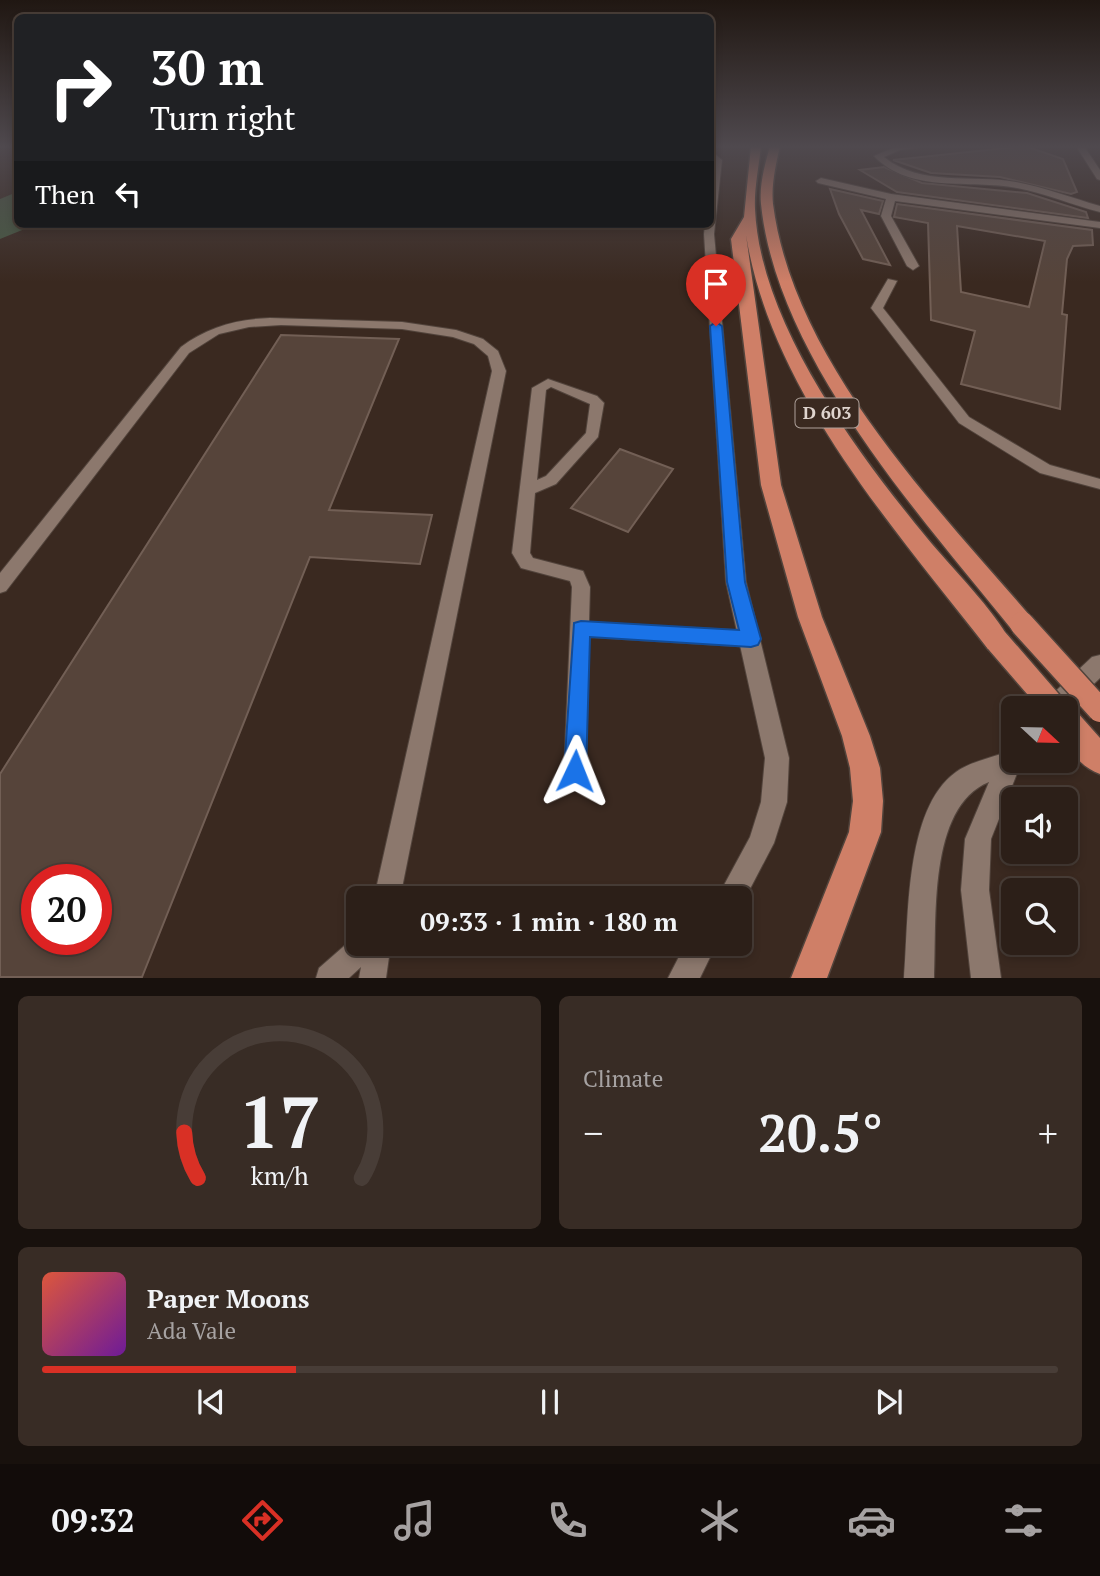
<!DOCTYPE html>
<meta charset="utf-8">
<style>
:root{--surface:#2c1f18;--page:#382c25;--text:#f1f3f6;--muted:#a6a2a2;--line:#483d37;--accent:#d93025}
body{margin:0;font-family:"PT Serif",serif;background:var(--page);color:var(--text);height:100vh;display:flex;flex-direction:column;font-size:26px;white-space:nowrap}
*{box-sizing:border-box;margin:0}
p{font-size:23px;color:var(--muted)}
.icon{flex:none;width:38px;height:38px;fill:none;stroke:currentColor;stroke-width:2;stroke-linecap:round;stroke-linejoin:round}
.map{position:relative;height:978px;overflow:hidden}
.sheet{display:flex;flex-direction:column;gap:18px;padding:18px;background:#18110d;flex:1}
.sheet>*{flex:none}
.top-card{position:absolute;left:14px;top:14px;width:700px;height:214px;border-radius:10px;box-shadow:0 4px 10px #0003,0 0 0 2px var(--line);background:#202124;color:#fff;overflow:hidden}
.needle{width:46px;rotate:112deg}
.fabs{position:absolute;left:1001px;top:696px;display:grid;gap:14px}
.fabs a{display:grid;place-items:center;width:77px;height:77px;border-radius:10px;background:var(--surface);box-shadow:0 4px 10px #0003,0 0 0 2px var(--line);font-size:35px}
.speed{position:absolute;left:21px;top:864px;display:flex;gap:14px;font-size:35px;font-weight:700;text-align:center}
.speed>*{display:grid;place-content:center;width:91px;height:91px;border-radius:50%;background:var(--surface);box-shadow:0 4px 10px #0003,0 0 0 2px var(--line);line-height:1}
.speed .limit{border:10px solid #d22;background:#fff;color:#111}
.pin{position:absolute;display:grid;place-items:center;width:60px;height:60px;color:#fff;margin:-72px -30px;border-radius:50% 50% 50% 0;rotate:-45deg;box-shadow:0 0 7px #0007}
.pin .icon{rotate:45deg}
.me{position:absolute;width:77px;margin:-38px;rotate:2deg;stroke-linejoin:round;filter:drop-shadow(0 0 5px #0008)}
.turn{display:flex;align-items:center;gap:24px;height:147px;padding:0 21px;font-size:32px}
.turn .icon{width:91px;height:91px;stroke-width:2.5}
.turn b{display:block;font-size:49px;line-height:60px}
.then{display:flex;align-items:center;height:66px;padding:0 21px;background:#0003;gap:14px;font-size:26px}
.big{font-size:52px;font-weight:600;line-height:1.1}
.sheet .tile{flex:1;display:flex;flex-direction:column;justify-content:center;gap:10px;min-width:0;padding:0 24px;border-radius:10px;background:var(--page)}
.sheet .dial{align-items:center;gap:0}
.dial svg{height:182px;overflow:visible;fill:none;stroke:var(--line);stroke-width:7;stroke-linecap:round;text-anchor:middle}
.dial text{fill:var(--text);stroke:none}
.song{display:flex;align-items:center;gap:21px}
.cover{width:84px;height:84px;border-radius:10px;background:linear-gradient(135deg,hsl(10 70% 55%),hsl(280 70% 35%))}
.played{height:7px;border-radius:4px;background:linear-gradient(90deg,var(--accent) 25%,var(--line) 25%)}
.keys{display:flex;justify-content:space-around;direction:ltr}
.heat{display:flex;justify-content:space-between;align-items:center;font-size:38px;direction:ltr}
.sheet .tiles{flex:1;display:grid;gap:18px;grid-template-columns:1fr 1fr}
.tile:last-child{grid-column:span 2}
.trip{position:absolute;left:346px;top:886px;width:406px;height:70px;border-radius:10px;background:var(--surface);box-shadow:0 4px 10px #0003,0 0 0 2px var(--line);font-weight:600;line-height:70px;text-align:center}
.dock{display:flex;height:112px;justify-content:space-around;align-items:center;background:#120c0a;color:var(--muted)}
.dock .icon{width:49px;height:49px}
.dock .selected{color:var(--accent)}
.dock b{font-size:32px;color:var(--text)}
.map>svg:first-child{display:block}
.green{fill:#475a42}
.building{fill:#56443a;stroke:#725f55;stroke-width:2;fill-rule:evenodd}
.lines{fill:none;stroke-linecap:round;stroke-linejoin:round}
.lane-casing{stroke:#52443c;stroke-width:2}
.street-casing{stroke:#52443c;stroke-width:2}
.secondary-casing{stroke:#52443c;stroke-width:2}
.highway-casing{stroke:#52443c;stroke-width:3}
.lane{fill:#8c786d;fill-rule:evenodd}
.street{fill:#8c786d;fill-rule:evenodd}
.secondary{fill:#8c786d;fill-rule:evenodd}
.highway{fill:#cf7f67;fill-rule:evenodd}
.highway-bridge-casing{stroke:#52443c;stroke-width:27;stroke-linecap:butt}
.highway-bridge{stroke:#cf7f67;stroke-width:24}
.route{fill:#1a73e8;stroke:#114b97;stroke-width:2}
.labels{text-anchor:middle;stroke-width:7;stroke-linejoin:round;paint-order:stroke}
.shield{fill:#3a2920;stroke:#aea19a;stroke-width:2}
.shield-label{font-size:18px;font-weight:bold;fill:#dfd4ce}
</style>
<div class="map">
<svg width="1100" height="978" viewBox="0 0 1100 978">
<rect width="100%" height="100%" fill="#3a2920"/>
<!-- green -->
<path class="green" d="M17,192L18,224H37L0,239V199Z"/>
<!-- building -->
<path class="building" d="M1025,146L1063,159L1077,192L1071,194L1000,177L931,173L893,160Z
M884,167L922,183L1027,193L1086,212L1088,218L897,192L860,170Z
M830,189L883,201L879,214L861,210L890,265L863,259L839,214Z
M897,204L1092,230L1093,245L1073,246L1067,259L1062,314L1067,315L1060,409L961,384L975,331L931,320L928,223L894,217ZM957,226L1045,241L1029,307L961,292Z
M281,335L399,339L329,510L432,515L420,564L310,557L142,977H0V774ZM37,880H96V940H37Z
M620,449L673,469L628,532L571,508Z"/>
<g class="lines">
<!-- lane casing -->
<g class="lane-casing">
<path id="lane" d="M888,279L897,281L883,308L969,417L1050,465L1100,479V489L1040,473L959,423L871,308Z
M270,318L402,322L456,330L483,339L498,351L506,371L400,898H374L492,371L488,356L474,344L453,337L402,329L281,325L249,327L219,334L189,353L6,591L0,593V573L181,347C207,327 237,319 270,318Z
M548,379L597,396L604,403L598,437L556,484L535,493L530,553L533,558L583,571L590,587L589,622L751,631L758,633L761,639L758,645L751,647L589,637L586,771L583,779L575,782L567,779L564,771L572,587L570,581L521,568L512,553L532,388ZM551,387L590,404L586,433L546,476L537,480L546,390Z
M359,933V943H391L386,978H359L361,967L349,978H316L319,968Z"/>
</g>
<!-- street casing -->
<g class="street-casing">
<path id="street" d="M898,146H928L900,150L884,157C921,187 972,174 1016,182C1044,187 1072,198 1100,206V212C1072,205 1045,193 1017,188C970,179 910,194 874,156Z
M710,150L722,160L714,234L746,582L789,758L787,802L774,843L740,908V898H717L750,837L761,802L765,758L726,582L704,234L705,224H710L713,161Z
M821,178L891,194L1100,222V228L895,201L891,216L919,266L913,270L907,266L881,216L886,199L818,183L816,181Z
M686,943H717L700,978H668Z"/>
</g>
<!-- secondary casing -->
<g class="secondary-casing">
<path id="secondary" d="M1076,146H1084L1100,170V180L1097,179Z
M1100,655V678L1066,711V709H1041L1044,702L1092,657Z
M1011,746L1013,761H1022L991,839L989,890L1001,978H971L961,890L965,839L989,782C927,807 937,922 934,978H904C909,921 904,809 956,772C968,763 986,759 1001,754L1002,750Z"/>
</g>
<!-- highway casing -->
<g class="highway-casing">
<path id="highway" d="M751,146H761C759,166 754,189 755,209C760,323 857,453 927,538C950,566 995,611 1010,641L1006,649L997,652L988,649C894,528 771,391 746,235L781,485L822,617L870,736L880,768L883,801L881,832L827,978H791L849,832L853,801L850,768L842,736L798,617L761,485L731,239L744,217Z
M770,146H780C776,164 771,185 773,204C793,360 932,502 1031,617L1035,624L1031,631L1022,634L1013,631C919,514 777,358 761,204C759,185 765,164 770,146Z
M1066,707L1076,711L1100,738V774C1069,762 1066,738 1066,709H1062Z"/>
</g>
<!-- lane -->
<use href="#lane" class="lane"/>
<!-- street -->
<use href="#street" class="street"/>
<!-- secondary -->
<use href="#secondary" class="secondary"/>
<!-- highway -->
<use href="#highway" class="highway"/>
<!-- highway-bridge casing -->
<g class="highway-bridge-casing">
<path id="highway-bridge" d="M1022,624L1100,710
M997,641L1056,709"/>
</g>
<!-- highway-bridge -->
<use href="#highway-bridge" class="highway-bridge"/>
</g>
<!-- sky -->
<linearGradient id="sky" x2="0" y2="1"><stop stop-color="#201712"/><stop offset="0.52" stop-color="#4f494e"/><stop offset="1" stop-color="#4f494e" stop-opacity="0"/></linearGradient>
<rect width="1100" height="282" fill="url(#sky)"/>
<!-- route -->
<path class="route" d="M716,322L722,326L745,582L761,639L758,645L751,647L590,637L586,771L583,778L575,782L567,778L564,771L574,623L581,621L739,630L727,582L710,326Z"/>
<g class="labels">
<!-- shield labels -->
<rect class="shield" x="795.5" y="398.5" width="63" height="29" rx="5"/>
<g class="shield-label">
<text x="827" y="419">D 603</text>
</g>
</g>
</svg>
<div class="fabs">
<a><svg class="needle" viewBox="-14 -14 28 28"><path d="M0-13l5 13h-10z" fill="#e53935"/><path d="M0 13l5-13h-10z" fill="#a6a2a2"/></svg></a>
<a><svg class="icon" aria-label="sound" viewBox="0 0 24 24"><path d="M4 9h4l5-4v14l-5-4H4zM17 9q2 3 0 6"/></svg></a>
<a><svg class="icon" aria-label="search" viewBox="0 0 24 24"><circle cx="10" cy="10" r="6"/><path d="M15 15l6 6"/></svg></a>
</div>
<div class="speed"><div class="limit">20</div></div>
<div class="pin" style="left:716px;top:326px;background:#d93025"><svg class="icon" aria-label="arrive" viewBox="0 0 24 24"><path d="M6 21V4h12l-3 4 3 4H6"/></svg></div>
<svg class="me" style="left:575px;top:771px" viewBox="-20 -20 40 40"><path d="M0-17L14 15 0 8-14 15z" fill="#1a73e8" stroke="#fff" stroke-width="4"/></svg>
<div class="trip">09:33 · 1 min · 180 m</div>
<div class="top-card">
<div class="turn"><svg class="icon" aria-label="right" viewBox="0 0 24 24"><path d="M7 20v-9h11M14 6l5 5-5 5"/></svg><div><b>30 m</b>Turn right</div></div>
<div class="then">Then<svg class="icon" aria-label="left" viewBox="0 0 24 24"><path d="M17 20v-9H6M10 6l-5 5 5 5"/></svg></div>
</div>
</div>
<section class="sheet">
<div class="tiles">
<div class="tile dial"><svg viewBox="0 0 100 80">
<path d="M14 69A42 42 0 1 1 86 69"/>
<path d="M14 69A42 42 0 0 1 8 49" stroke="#d93025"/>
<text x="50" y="56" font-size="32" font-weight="700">17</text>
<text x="50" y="72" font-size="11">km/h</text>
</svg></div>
<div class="tile"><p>Climate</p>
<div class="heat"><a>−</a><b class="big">20.5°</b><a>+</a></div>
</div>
<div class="tile">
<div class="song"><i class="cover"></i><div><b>Paper Moons</b><p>Ada Vale</p></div></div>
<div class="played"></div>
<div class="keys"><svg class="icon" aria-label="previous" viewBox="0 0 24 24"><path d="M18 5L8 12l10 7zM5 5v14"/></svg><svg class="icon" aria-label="pause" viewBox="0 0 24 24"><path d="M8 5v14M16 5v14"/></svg><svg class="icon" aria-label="next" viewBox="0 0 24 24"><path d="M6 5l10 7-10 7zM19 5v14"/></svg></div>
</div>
</div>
</section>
<nav class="dock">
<b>09:32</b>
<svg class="icon selected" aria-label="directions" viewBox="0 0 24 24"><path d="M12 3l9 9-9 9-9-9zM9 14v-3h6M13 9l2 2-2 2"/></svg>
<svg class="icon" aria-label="music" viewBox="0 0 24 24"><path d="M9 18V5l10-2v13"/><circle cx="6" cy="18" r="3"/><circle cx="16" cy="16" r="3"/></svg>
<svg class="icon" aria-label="phone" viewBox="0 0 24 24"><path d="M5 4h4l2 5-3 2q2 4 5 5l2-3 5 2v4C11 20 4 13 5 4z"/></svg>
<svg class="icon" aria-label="climate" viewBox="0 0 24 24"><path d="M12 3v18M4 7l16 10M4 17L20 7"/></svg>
<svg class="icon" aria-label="car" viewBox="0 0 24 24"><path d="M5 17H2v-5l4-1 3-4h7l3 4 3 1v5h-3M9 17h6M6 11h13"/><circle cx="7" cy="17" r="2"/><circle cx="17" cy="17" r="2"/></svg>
<svg class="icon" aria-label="filters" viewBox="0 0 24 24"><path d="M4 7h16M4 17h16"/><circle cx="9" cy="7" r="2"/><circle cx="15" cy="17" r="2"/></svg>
</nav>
